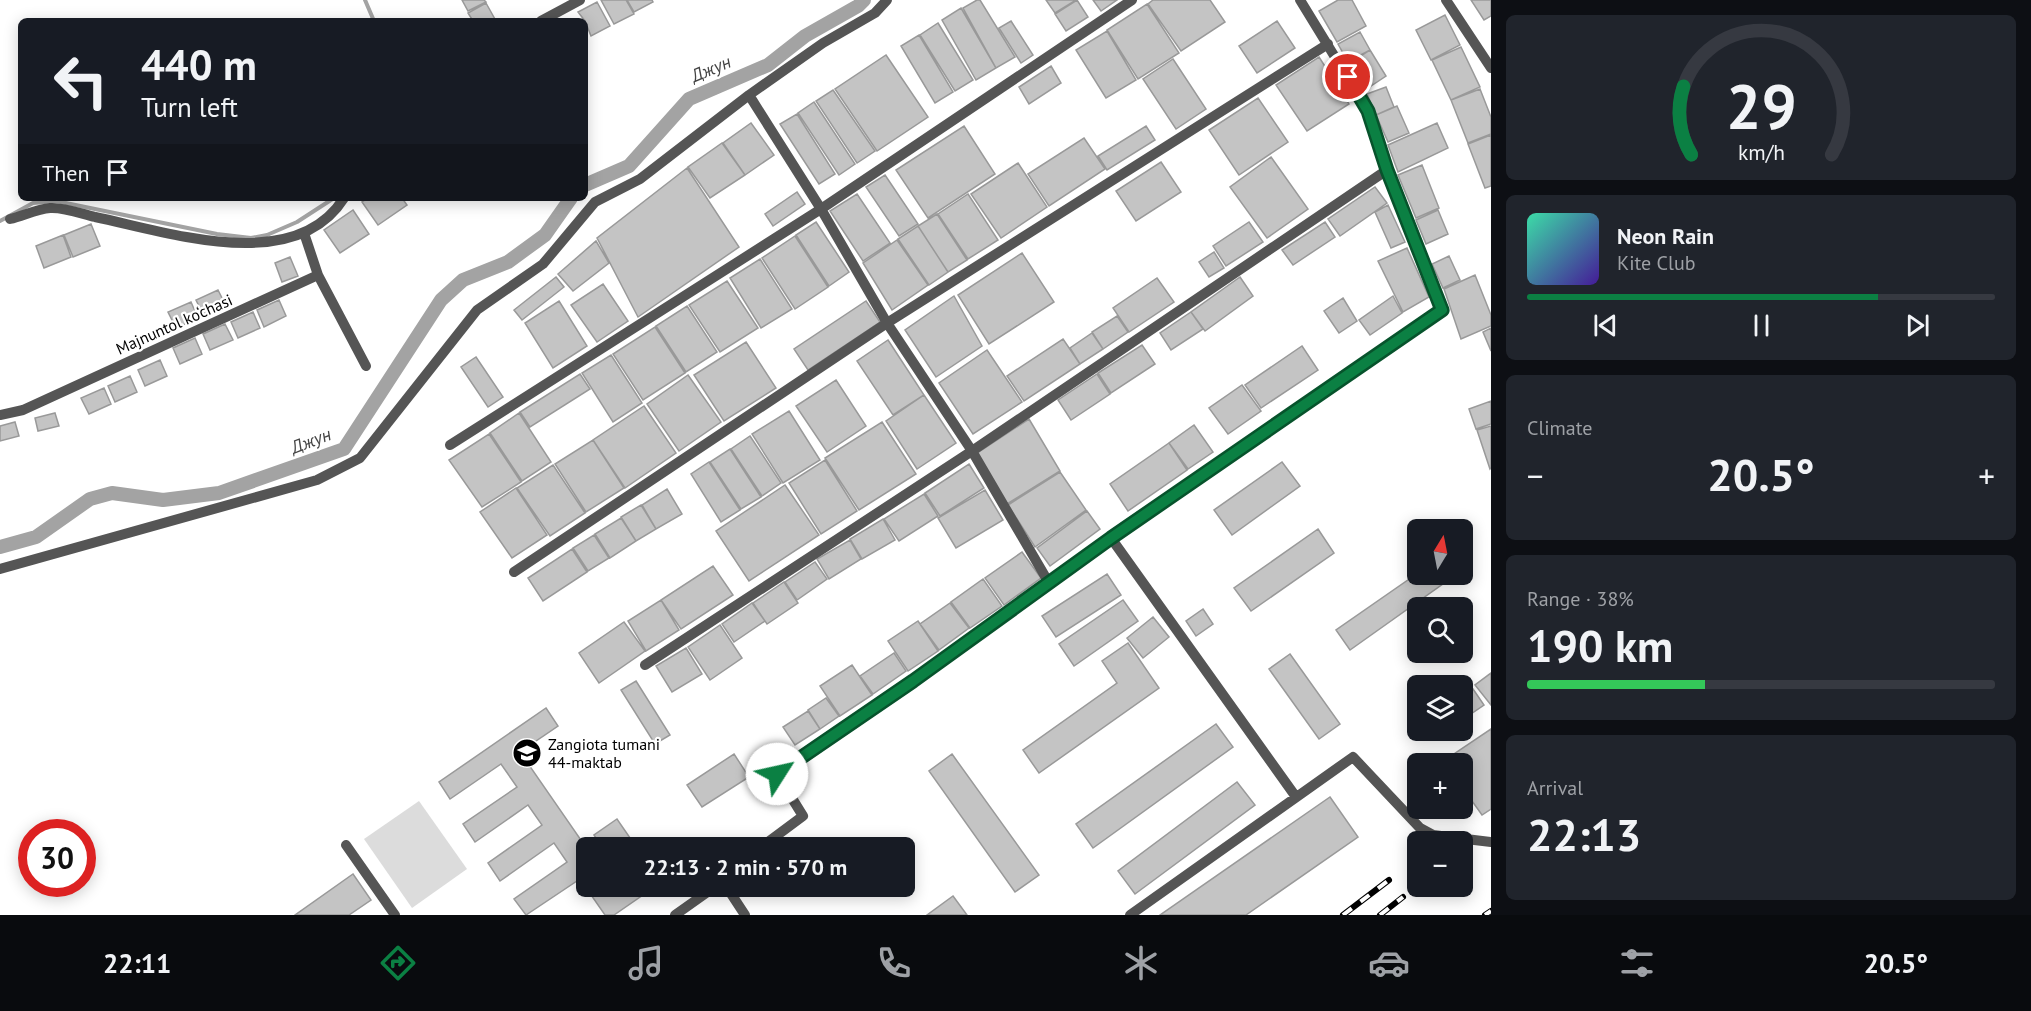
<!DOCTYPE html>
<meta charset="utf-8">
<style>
:root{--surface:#171b24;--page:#20242c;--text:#f1f3f6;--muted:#9ea1a6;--line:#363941;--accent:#0b8043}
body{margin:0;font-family:"PT Sans",sans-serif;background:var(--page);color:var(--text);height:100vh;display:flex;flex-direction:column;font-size:22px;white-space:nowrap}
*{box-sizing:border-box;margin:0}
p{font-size:20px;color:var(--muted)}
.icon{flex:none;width:33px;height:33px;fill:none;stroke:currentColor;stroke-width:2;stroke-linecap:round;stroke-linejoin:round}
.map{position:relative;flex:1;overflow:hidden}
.sheet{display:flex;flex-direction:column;gap:15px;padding:15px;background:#0d0f14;width:540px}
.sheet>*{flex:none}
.banner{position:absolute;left:18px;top:18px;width:570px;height:183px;border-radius:9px;box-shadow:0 3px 15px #0003;background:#171b24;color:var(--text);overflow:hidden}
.needle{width:39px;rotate:10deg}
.fabs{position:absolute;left:1407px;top:519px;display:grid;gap:12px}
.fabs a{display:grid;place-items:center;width:66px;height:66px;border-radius:9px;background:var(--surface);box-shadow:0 3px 15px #0003;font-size:30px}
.speed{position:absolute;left:18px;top:819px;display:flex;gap:12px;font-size:30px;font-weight:700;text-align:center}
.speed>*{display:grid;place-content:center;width:78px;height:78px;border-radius:50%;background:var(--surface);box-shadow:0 3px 15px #0003;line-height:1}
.speed .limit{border:9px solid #d22;background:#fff;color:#111}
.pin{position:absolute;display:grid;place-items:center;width:51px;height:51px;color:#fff;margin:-26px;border:3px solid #fff;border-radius:50%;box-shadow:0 2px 6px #0007}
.me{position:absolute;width:66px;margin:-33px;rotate:55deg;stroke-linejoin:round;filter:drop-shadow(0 0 4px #0008)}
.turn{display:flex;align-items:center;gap:21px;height:126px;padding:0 24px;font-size:27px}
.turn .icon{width:78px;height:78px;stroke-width:2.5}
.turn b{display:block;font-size:42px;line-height:51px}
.then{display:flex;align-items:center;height:57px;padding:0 24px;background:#0003;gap:12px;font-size:22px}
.big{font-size:45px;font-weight:700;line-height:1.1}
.sheet .tile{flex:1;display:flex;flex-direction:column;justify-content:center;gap:9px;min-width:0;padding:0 21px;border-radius:9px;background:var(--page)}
.sheet .dial{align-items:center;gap:0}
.dial svg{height:156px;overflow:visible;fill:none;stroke:var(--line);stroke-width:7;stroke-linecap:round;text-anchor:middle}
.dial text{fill:var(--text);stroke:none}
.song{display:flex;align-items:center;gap:18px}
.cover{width:72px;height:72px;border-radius:9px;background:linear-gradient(135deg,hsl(160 70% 55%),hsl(260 70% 35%))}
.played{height:6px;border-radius:3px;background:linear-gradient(90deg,var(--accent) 75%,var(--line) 75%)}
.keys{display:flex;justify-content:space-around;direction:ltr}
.heat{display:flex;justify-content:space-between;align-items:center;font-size:33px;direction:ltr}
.charge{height:9px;border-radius:4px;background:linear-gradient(90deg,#34c759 38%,var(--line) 0)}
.trip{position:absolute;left:576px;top:837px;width:339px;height:60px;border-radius:9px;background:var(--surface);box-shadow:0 3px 15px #0003;font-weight:700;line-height:60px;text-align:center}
.menu{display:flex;height:96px;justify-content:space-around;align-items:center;background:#090b0e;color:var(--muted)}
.menu .icon{width:42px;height:42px}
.menu .active{color:var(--accent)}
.menu b{font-size:27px;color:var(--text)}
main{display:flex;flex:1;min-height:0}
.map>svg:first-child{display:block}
.green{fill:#dcdcdc}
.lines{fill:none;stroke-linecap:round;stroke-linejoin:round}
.stream{stroke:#a3a3a3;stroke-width:4}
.canal{stroke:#a3a3a3;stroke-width:14}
.building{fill:#c4c4c4;stroke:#999;stroke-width:1.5}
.street{stroke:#555;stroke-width:10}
.rail-casing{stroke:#000;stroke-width:6}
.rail{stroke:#fff;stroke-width:4;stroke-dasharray:11;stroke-linecap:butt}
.route-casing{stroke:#07532c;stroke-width:15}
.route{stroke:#0b8043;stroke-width:10}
.labels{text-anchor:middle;stroke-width:4.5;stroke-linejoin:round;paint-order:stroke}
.street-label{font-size:16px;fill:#000;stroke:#fff}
.poi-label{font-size:16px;fill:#000;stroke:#fff;text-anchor:start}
.water-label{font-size:18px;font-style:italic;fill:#444;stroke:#fff}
</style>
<main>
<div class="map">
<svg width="1491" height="915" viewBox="0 0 1491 915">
<rect width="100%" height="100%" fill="#fff"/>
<!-- green -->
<path class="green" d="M419,801L467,869L412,908L364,839Z"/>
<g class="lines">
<!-- stream -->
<path class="stream" d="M365,0L374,21
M0,221L33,203L56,201L217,234L251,238L267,235L297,222L334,198"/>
<!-- canal -->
<path class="canal" d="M585,185L629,166L689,99L768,65L805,36L858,6L864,0
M0,547L36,537L90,499L112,493L163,500L219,493L344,449L441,300L463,280L508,262L545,235L571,198"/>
</g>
<!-- building -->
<path class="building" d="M462,0H484L486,2L468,11Z
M601,0H626L634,14L614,24Z
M627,0H652L653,2L634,12Z
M977,0H980L1015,57L996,68L963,8Z
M1046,0H1076L1055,13Z
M1077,0L1088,17L1066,31L1055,14Z
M1093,0H1117L1101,11Z
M1153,0H1210L1225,22L1181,51L1148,4Z
M1338,0H1352L1366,26L1337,42L1319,11Z
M1471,0H1491V16L1484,20Z
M597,2L610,26L591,36L585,21L578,12Z
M486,3L496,21H473L468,13Z
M1147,4L1179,53L1138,79L1107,30Z
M961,8L996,68L976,80L942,20Z
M1445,15L1460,45L1431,60L1416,30Z
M1011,21L1033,55L1021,63L999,28Z
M1277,21L1295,48L1257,73L1239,46Z
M938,23L973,80L955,91L920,35Z
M1107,31L1136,80L1106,98L1076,50Z
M1360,32L1370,50L1348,62L1338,44Z
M919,35L953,92L935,103L901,46Z
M1461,47L1480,87L1451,100L1432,60Z
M1370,50L1386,76L1365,90L1349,63Z
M886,55L928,117L877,151L835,89Z
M1319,57L1349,104L1307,131L1276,85Z
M1173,59L1206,109L1176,129L1143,79Z
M1051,66L1061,83L1029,104L1019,87Z
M1386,87L1394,107L1376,115L1367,94Z
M1480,89L1491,117V134L1468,143L1451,100Z
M833,90L875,151L857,163L816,101Z
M1258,98L1288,142L1239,175L1209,130Z
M814,102L855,164L839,175L798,113Z
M1397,106L1409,133L1388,142L1376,115Z
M797,114L835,174L819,184L780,124Z
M751,123L774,155L745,175L723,143Z
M1437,123L1448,148L1398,172L1388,145Z
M964,126L995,174L928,218L896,170Z
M1146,126L1155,140L1107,170L1098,156Z
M1491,135V186L1485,188L1468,144Z
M1084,138L1105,169L1049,206L1028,174Z
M722,143L745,175L710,198L688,167Z
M1271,157L1308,209L1267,238L1230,187Z
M1161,162L1181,192L1136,221L1116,191Z
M1018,163L1047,207L1001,238L971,194Z
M1422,165L1439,208L1416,218L1398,175Z
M687,168L739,247L638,317L597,238Z
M885,175L918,224L899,236L866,187Z
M1375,187L1387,203L1340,236L1328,219Z
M797,192L805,204L773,226L765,214Z
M857,194L890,243L863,261L830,211Z
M968,194L998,240L968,259L938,214Z
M368,198H402L407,205L378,225L362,202Z
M1388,205L1405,242L1391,248L1375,212Z
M353,210L369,234L340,253L324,230Z
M1438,210L1448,234L1426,244L1416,220Z
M937,214L967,260L948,272L918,226Z
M816,222L849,272L829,286L796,235Z
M1249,222L1263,242L1226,266L1213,246Z
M1325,222L1335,237L1293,265L1282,250Z
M91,224L100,246L73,257L64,235Z
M918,226L948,272L929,285L898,239Z
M63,235L71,257L44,268L36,246Z
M795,236L828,287L795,309L762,258Z
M897,240L928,285L892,310L863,263Z
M596,241L609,263L573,291L558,274Z
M1407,248L1429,297L1403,312L1378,261Z
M1214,252L1224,268L1209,277L1199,262Z
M1022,253L1054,302L989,344L958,295Z
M1449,256L1460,280L1443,288L1432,264Z
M290,257L298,276L282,282L275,263Z
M760,259L792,309L761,328L730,278Z
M1475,275L1491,315V326L1461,339L1444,289Z
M556,277L564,287L522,320L514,310Z
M1240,277L1253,296L1205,331L1191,312Z
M1157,278L1174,302L1129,332L1113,308Z
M727,281L758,328L720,352L689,305Z
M603,284L628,321L597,342L571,305Z
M218,290L226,306L204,316L196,300Z
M954,296L982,346L936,377L905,330Z
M1393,296L1402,313L1370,335L1359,320Z
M1343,298L1357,321L1339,333L1324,311Z
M279,300L286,316L264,327L257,310Z
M559,301L587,346L553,368L525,323Z
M866,301L880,322L808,370L794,349Z
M191,302L198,318L176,328L168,312Z
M687,306L717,352L686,372L656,326Z
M253,312L260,328L238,338L231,322Z
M1191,312L1203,329L1171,350L1160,333Z
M1117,316L1128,332L1103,349L1092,332Z
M225,324L233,340L210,350L203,334Z
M655,327L685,373L643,400L613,354Z
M1491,328V351L1483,332Z
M1092,333L1103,349L1080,364L1070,348Z
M195,338L202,354L180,364L173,348Z
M1063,339L1080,364L1024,401L1007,376Z
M888,340L924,395L893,415L857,361Z
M746,342L776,388L724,421L694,375Z
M1142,345L1155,364L1111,393L1098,373Z
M1302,346L1318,370L1261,408L1245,385Z
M987,350L1022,402L973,434L939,383Z
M611,355L642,403L613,422L582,373Z
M476,357L503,397L488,407L461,367Z
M160,360L167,376L145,386L138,370Z
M580,374L590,389L530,427L520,412Z
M1097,374L1110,394L1071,420L1058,400Z
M688,375L721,422L679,451L647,404Z
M130,376L137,392L115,402L108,386Z
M836,380L866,426L827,452L796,406Z
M1242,385L1261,411L1228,434L1209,408Z
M104,388L111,404L89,414L81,398Z
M924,395L956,443L917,469L886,421Z
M1491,401V424L1476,429L1469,409Z
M644,406L676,453L625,488L593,440Z
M789,411L820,460L783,483L752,434Z
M55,413L59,426L38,431L35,418Z
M519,413L551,462L522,481L490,433Z
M1029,419L1060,471L1007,504L977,453Z
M15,422L19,436L0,441V426Z
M882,422L916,474L859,510L825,458Z
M1194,425L1213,452L1188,469L1169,443Z
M1491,426V468L1490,469L1477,430Z
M489,434L521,482L482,507L449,460Z
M750,436L781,483L762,496L731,449Z
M593,440L624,488L586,512L555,464Z
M1169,443L1187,470L1128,511L1110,484Z
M730,449L761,497L741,509L710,462Z
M825,460L857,511L821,534L789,483Z
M709,462L740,510L721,522L691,474Z
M1282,462L1300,486L1232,535L1214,510Z
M969,464L984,488L940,516L925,493Z
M553,465L585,513L550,536L517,488Z
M1060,472L1086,510L1035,547L1008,505Z
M785,485L819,535L749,581L716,531Z
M516,488L547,535L512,558L480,512Z
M667,489L682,514L656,529L642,505Z
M985,490L1003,520L956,548L938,518Z
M924,494L938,516L899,541L884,519Z
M641,505L656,529L636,541L621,517Z
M1087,511L1100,529L1050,566L1037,548Z
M621,518L636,541L610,558L595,534Z
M883,519L895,540L862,559L850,539Z
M1318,529L1334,553L1251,611L1234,588Z
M594,535L609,558L588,571L573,548Z
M850,540L861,559L829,579L817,559Z
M572,549L587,572L543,601L528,578Z
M1022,552L1041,578L1004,605L985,578Z
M815,562L827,579L797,600L785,582Z
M713,566L733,595L681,629L661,600Z
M1418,573L1442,574L1447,581L1350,650L1336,630Z
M1107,574L1121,595L1056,637L1042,616Z
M983,579L1002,606L970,628L951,602Z
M784,582L798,603L767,624L753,603Z
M661,600L679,630L646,651L628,621Z
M1123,600L1138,621L1074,666L1059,644Z
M752,603L765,621L734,642L722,624Z
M950,603L969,628L939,650L920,624Z
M1203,609L1213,624L1196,636L1186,621Z
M1153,617L1169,637L1143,658L1127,638Z
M918,621L938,651L908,671L888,641Z
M624,622L645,651L599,683L579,653Z
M720,625L742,658L710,680L688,647Z
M1128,643L1159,688L1039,773L1023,750L1117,683L1102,661Z
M686,648L702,674L672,692L656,666Z
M894,653L906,671L873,694L860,676Z
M1290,654L1340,724L1319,739L1269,669Z
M852,665L872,695L840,716L820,686Z
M1491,673V705L1475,685Z
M636,681L670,735L655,744L621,690Z
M1473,689L1484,705L1465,718L1462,714V696Z
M826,698L839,716L820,729L808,710Z
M546,708L558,726L520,752L585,846L596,838L594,835L617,819L637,848H586V886H656L614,915H605L580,879L526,915L514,899L567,862L554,843L500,881L488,863L542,825L528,805L475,842L463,824L517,787L501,764L450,799L439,782Z
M808,711L820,729L795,745L783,727Z
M1216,724L1233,747L1093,848L1076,824Z
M1491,729V809L1482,815L1462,787V764H1447L1445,760Z
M734,754L749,777L702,807L687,785Z
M952,754L1039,875L1015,892L929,771Z
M1237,782L1255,805L1135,894L1118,871Z
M1330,797L1358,837L1246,915H1160Z
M353,874L371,900L349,915H295Z
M953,896L967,915H927Z"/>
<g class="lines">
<!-- street -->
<path class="street" d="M1446,0L1491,68
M541,21L580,0
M749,95L821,209L887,323L972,451L1049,583
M10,219C23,216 37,209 50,208C64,207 82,214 95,217C168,232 295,276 344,198
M318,275L366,366
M0,415L23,410L318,275L304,233
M450,445L821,209L1132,0
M1111,538L1296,797
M0,569L317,480L360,458L477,310L543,264L595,202L640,179L749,95L823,43L875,13L887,0
M514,572L887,323L1328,44
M645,665L972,451L1387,170
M346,845L395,915
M760,848L803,816L777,774L913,681L1111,538L1442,310L1387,170L1368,111L1300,0
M726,886L745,915
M675,915L716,886
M1130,915L1353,757L1420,828L1433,835L1491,842"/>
<!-- rail casing -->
<g class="rail-casing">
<path id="rail" d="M1343,915L1389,880
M1380,915L1403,897
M1485,915L1491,911"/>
</g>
<!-- rail -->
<use href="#rail" class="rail"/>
</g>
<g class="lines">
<!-- route casing -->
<g class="route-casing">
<path id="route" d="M777,774L913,681L1111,538L1442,310L1387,170L1368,111L1348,77"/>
</g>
<!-- route -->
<use href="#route" class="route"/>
</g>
<!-- icons -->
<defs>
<g id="school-disc" transform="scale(1.5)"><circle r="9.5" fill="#000" stroke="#fff"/><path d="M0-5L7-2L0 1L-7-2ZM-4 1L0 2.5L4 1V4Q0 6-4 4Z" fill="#fff"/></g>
</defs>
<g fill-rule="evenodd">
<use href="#school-disc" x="527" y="753"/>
</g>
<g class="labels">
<!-- street labels -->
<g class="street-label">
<text transform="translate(174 324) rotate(-24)" y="6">Majnuntol ko‘chasi</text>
</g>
<!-- poi labels -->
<g class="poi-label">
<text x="548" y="750">Zangiota tumani<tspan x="548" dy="18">44-maktab</tspan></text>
</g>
<!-- water labels -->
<g class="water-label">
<text transform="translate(711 69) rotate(-23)" y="6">Джун</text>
<text transform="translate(311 441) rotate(-21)" y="6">Джун</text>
</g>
</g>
</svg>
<div class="fabs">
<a><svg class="needle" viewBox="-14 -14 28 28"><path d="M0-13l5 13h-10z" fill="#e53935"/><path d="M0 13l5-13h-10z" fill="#9ea1a6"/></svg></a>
<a><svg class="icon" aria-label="search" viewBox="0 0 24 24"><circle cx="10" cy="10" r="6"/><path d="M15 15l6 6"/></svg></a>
<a><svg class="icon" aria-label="layers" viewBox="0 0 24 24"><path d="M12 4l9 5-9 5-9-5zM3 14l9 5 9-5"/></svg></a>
<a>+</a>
<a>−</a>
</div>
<div class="speed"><div class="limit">30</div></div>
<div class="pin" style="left:1348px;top:77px;background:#d93025"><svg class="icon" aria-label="arrive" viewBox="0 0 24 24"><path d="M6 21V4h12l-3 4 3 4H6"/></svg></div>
<svg class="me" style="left:777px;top:774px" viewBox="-20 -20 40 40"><circle r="19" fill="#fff"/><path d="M0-13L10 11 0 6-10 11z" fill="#0b8043"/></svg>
<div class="trip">22:13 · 2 min · 570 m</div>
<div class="banner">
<div class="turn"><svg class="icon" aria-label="left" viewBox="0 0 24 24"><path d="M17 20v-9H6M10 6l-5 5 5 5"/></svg><div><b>440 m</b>Turn left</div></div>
<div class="then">Then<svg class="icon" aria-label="arrive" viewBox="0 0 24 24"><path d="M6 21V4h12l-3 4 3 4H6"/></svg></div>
</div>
</div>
<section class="sheet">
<div class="tile dial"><svg viewBox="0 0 100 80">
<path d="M14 69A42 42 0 1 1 86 69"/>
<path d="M14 69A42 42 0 0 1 10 34" stroke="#0b8043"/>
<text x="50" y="56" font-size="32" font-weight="700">29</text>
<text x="50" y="72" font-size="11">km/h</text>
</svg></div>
<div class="tile">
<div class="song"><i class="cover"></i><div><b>Neon Rain</b><p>Kite Club</p></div></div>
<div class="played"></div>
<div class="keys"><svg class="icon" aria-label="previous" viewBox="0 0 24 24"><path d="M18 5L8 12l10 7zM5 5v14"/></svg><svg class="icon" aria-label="pause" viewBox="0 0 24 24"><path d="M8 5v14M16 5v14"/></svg><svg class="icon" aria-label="next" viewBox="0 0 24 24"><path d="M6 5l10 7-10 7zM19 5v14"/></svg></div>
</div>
<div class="tile"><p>Climate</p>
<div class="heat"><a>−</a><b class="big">20.5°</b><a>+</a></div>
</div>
<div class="tile"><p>Range · 38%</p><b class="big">190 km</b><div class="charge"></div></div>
<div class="tile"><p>Arrival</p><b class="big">22:13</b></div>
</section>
</main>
<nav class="menu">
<b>22:11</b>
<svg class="icon active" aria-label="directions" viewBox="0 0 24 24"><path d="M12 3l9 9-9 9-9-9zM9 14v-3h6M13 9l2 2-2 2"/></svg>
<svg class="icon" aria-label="music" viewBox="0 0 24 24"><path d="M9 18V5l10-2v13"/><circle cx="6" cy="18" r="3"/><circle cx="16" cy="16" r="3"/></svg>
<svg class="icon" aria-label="phone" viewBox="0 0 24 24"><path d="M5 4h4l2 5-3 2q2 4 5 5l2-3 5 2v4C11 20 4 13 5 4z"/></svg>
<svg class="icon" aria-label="climate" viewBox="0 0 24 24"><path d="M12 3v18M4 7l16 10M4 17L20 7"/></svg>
<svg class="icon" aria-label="car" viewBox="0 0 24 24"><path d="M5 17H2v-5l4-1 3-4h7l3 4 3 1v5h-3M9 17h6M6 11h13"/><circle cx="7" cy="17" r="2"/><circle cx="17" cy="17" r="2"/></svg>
<svg class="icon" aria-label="filters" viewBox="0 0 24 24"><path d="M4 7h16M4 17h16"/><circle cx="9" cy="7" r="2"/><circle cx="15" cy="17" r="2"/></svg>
<b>20.5°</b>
</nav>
